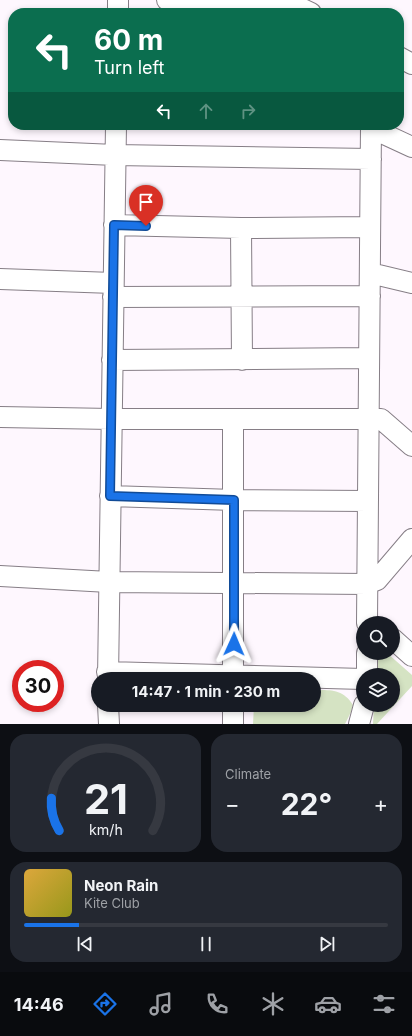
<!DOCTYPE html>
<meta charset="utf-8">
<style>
:root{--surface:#171b24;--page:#242831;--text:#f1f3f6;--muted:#9ea1a6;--line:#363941;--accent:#1a73e8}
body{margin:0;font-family:Inter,sans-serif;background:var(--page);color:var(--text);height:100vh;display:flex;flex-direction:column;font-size:15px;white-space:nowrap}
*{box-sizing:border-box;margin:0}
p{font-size:13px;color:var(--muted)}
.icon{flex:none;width:22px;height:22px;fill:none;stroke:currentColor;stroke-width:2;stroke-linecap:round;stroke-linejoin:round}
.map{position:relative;height:724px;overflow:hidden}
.panel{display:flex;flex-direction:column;gap:10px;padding:10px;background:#0d0f14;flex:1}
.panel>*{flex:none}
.guide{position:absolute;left:8px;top:8px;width:396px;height:122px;border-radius:16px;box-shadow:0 2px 6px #0003;background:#0b6e4f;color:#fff;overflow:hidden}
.buttons{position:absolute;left:356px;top:616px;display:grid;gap:8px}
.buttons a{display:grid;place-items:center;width:44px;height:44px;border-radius:50%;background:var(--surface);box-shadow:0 2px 6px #0003;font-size:20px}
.speed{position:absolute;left:12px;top:660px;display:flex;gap:8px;font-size:20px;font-weight:700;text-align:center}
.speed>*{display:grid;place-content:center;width:52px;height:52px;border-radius:50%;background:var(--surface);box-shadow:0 2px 6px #0003;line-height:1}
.speed .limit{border:6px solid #d22;background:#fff;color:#111}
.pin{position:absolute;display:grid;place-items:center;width:34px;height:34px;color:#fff;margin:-41px -17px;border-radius:50% 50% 50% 0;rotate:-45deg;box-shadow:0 0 4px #0007}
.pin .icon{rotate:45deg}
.me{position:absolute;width:44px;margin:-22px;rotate:1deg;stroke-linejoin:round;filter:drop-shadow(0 0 3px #0008)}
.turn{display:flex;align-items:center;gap:14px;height:84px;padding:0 20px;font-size:18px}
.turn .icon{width:52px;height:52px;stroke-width:2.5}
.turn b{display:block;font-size:28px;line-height:34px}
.lanes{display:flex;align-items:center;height:38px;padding:0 20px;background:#0003;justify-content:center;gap:20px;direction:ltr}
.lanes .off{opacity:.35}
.big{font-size:30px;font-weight:700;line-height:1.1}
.panel .card{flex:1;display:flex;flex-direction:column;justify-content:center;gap:6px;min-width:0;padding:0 14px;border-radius:16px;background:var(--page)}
.panel .dial{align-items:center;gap:0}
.dial svg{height:104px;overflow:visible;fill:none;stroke:var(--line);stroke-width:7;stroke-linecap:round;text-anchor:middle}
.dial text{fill:var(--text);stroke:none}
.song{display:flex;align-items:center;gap:12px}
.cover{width:48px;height:48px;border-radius:6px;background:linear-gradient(135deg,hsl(40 70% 55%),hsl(60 70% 35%))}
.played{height:4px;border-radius:2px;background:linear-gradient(90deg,var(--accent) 15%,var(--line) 15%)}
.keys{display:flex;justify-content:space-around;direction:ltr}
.heat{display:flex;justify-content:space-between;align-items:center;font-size:22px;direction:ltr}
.panel .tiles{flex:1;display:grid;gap:10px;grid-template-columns:1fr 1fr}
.card:last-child{grid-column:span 2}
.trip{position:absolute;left:91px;top:672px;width:230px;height:40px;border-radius:20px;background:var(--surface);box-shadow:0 2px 6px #0003;font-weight:700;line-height:40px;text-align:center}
.tab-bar{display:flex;height:64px;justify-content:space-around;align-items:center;background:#090b0e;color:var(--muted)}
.tab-bar .icon{width:28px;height:28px}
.tab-bar .current{color:var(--accent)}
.tab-bar b{font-size:18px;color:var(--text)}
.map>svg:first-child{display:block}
.green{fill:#d5e3c3}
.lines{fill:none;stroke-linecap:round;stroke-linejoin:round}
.street-casing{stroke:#867e86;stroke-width:22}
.street{stroke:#fff;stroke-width:20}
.route-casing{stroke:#114b97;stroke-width:10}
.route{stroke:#1a73e8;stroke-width:7}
</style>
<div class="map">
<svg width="412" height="724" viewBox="0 0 412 724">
<rect width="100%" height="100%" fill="#fef7fe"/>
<!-- green -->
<path class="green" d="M377,653H387L412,675V686L377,724H373L374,705H393V675H376Z
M314,690C331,690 343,689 353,705L351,712L345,724H253L254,705H314Z"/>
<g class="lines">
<!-- street casing -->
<g class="street-casing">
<path id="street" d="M167,0L288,2L311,13
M118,13V0
M399,57L412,64
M371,128L412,147
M0,150L115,155L371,159
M114,225L241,228L370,227
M241,228L242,360
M370,273L412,283
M0,279L113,283
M113,297L370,296
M112,360L369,358
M0,417L111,419H381L412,446
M233,420V679
M110,496L234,500L368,501
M0,576L109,582L367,584L377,580L412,539
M367,623L371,125
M393,639L412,656
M107,672L363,679
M367,675V653
M108,679L116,125
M108,705L109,724
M233,724V705
M359,724L364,705"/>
</g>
<!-- street -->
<use href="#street" class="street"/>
</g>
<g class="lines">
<!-- route casing -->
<g class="route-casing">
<path id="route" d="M146,226L114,225L110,496L234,500V644"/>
</g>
<!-- route -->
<use href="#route" class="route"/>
</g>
</svg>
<div class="buttons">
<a><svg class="icon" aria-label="search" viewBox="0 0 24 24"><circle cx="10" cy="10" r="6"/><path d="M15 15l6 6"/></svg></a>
<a><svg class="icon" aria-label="layers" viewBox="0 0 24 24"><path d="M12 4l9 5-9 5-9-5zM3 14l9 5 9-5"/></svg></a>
</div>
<div class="speed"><div class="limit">30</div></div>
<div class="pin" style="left:146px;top:226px;background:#d93025"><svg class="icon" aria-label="arrive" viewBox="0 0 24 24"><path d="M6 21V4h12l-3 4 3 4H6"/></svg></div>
<svg class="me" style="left:234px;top:644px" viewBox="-20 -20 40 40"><path d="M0-17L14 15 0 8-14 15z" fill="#1a73e8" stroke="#fff" stroke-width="4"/></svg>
<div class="trip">14:47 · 1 min · 230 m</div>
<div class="guide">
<div class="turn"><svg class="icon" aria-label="left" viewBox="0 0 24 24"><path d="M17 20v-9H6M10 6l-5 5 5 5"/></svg><div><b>60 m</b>Turn left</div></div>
<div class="lanes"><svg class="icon" aria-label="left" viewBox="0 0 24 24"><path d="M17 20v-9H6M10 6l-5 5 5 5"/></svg><svg class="icon off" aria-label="ahead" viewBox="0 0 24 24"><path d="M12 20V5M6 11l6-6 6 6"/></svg><svg class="icon off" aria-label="right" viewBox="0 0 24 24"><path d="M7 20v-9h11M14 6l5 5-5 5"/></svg></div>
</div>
</div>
<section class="panel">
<div class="tiles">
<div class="card dial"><svg viewBox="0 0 100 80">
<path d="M14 69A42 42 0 1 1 86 69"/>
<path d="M14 69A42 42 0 0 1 8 44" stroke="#1a73e8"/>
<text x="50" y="56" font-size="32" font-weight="700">21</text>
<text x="50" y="72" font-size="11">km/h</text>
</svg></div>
<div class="card"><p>Climate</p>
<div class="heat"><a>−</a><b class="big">22°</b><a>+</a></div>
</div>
<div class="card">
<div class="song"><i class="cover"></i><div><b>Neon Rain</b><p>Kite Club</p></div></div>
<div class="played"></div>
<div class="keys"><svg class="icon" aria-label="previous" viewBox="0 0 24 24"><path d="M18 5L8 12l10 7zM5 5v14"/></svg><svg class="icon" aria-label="pause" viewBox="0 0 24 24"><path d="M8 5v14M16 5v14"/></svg><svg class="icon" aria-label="next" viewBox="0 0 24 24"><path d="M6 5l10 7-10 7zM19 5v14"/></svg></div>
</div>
</div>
</section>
<nav class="tab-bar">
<b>14:46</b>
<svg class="icon current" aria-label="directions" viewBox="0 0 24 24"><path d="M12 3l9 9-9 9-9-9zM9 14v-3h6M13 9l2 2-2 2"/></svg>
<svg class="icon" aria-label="music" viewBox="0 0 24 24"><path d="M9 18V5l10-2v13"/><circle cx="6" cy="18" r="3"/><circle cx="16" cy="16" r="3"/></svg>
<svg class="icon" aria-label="phone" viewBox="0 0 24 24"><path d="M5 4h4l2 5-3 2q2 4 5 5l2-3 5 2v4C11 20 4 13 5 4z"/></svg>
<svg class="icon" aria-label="climate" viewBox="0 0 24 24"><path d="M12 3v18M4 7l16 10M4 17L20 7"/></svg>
<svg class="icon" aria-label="car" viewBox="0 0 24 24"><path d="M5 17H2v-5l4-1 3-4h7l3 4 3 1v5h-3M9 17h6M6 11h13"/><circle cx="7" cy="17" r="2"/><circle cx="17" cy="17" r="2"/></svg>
<svg class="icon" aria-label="filters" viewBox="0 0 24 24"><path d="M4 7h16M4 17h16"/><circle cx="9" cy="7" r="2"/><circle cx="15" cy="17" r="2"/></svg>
</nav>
